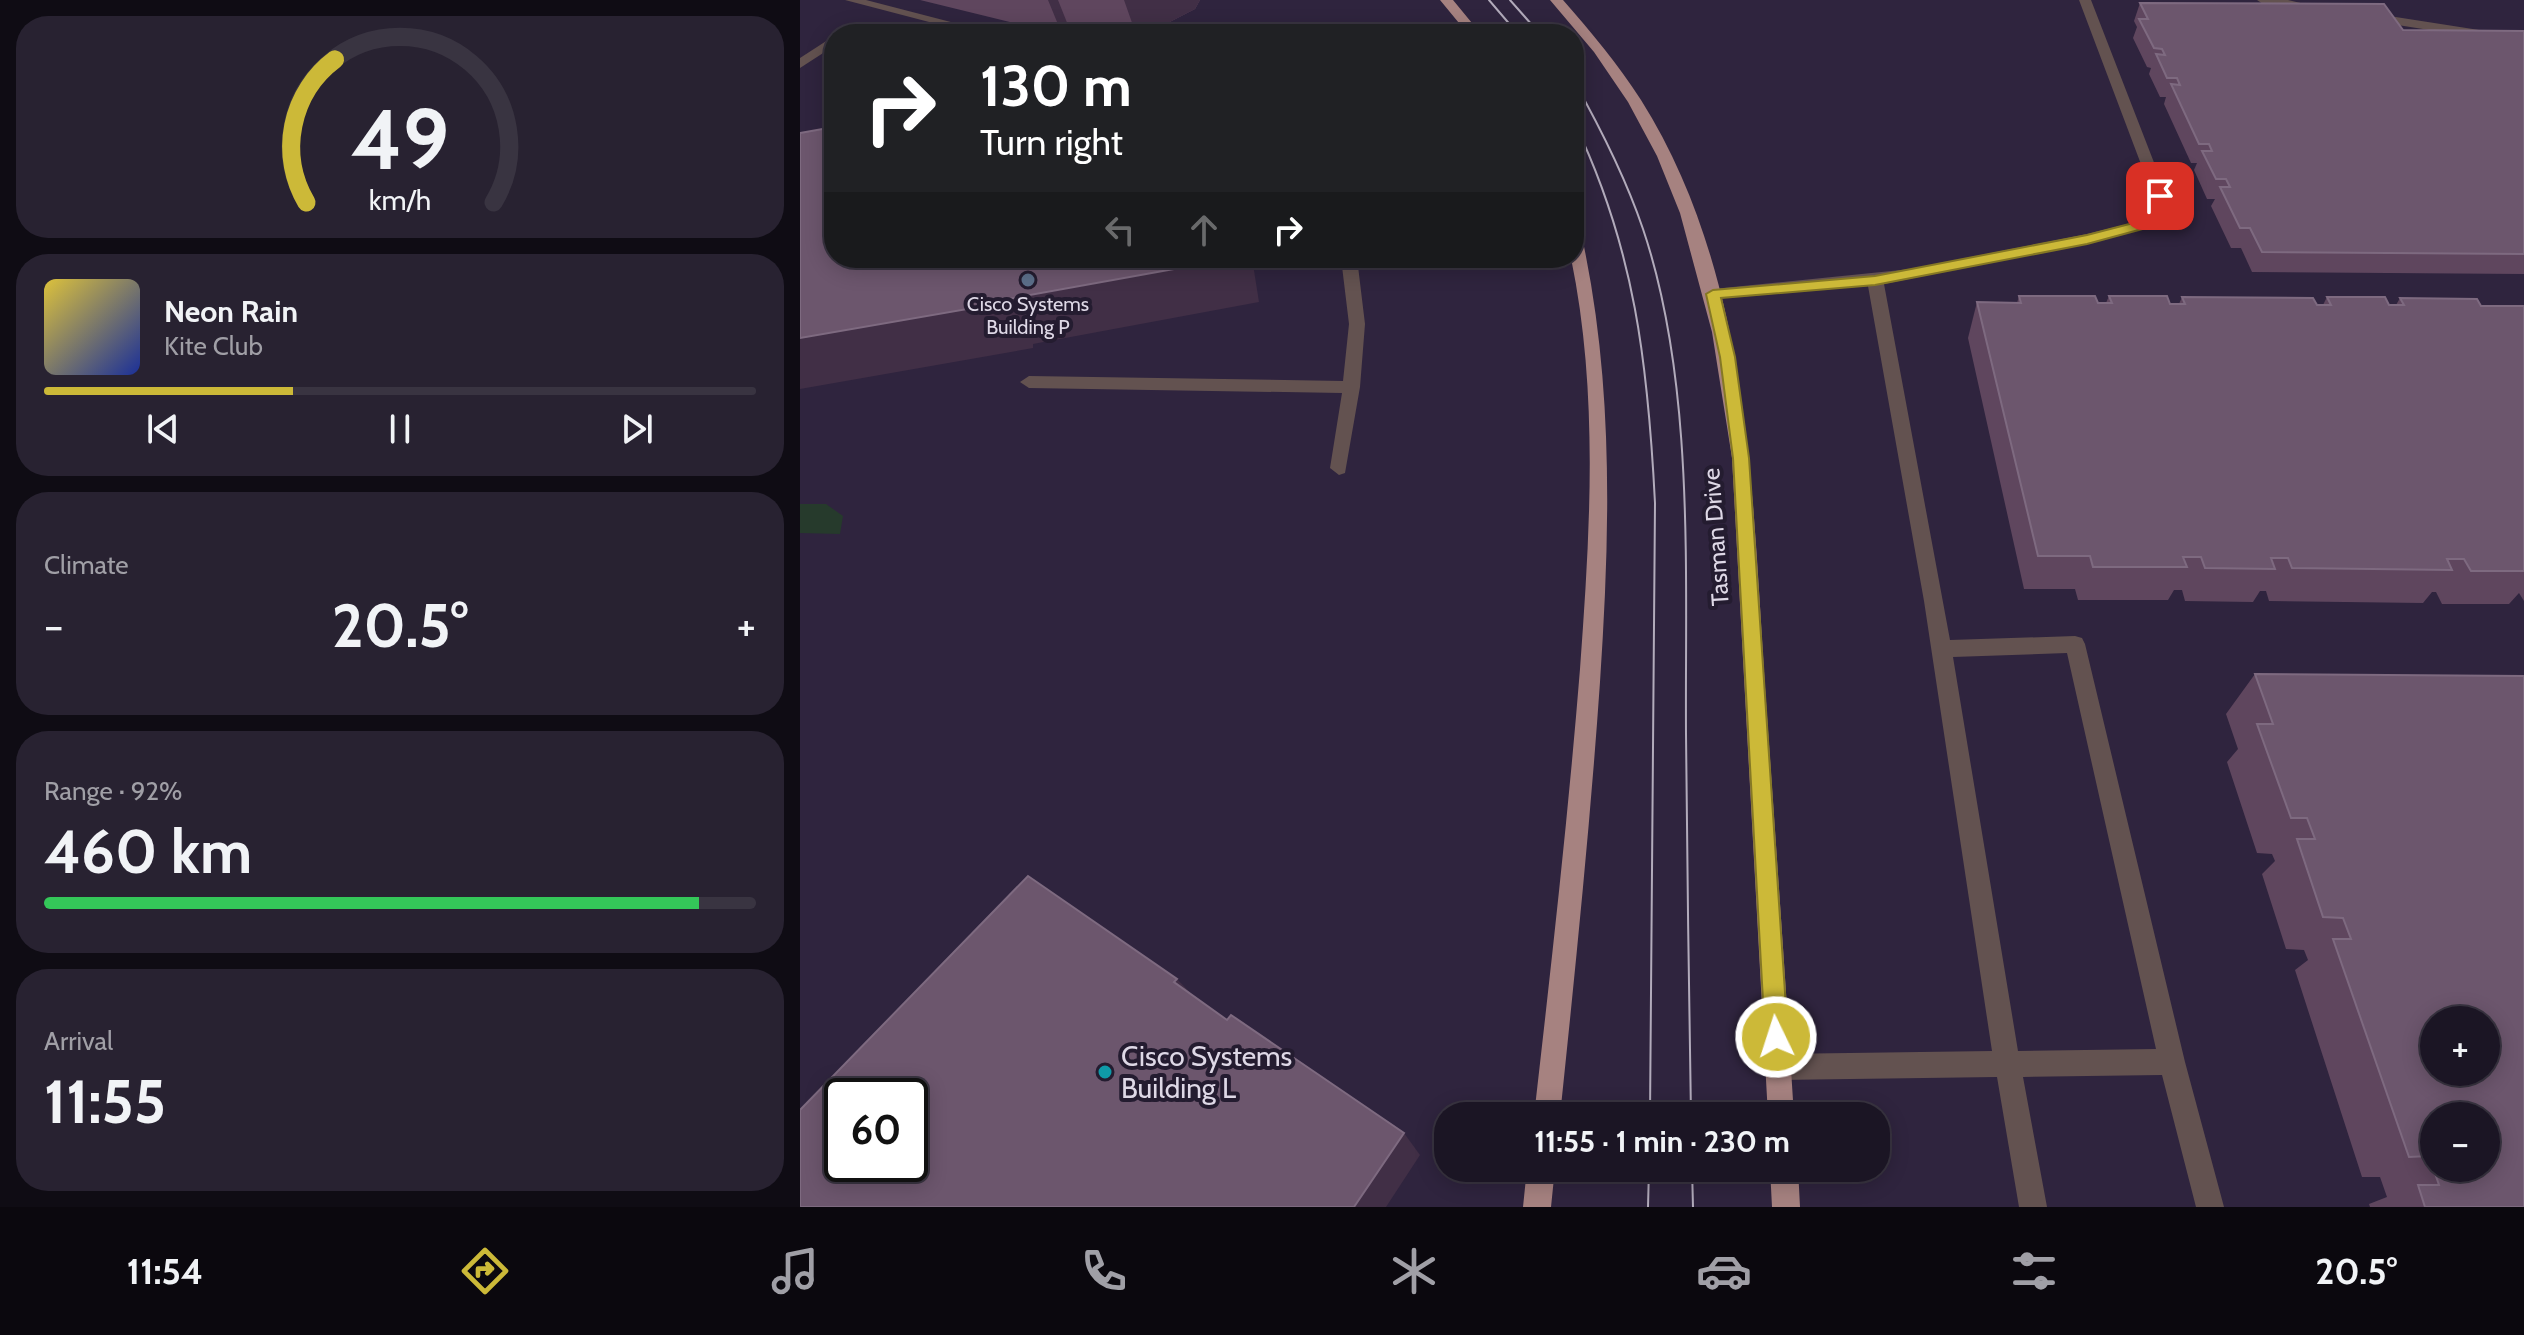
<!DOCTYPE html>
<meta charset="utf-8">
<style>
:root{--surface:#1b1524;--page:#282231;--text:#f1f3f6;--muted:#a09fa6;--line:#393441;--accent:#ccb938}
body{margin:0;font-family:Cabin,sans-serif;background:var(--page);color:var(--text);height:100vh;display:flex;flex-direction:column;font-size:30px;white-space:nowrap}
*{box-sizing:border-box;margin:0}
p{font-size:26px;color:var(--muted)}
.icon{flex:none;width:44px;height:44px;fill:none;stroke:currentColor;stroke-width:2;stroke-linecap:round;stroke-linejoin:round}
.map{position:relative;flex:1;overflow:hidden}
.details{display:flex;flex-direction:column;gap:16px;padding:16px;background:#0f0c14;width:800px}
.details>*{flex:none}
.top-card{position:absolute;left:24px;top:24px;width:760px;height:244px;border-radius:32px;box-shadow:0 4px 20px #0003,0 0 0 2px var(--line);background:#202124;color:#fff;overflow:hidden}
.controls{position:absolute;left:1620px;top:1006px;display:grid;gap:16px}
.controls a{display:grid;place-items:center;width:80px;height:80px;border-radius:50%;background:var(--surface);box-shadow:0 4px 20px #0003,0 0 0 2px var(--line);font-size:40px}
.speed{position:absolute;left:24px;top:1078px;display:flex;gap:16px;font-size:40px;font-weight:700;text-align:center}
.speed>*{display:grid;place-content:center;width:104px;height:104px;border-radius:50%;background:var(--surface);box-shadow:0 4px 20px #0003,0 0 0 2px var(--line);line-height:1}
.speed .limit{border:4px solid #111;border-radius:12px;background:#fff;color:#111}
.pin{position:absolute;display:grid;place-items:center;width:68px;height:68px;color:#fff;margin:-34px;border-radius:16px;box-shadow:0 4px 12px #0006}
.me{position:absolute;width:88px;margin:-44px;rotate:356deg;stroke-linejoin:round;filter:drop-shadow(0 0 6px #0008)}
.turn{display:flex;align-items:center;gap:28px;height:168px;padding:0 24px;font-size:36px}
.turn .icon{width:104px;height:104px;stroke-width:2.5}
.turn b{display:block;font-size:56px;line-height:68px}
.lanes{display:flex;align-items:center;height:76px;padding:0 24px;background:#0003;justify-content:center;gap:40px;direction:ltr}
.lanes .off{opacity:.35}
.big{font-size:60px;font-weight:700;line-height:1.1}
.details .tile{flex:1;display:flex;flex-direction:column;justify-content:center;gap:12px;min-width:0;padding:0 28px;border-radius:32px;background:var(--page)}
.details .dial{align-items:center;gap:0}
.dial svg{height:208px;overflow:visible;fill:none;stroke:var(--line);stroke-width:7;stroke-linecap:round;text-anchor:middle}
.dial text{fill:var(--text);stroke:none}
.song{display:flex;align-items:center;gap:24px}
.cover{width:96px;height:96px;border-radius:12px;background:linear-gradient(135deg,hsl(50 70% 55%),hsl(230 70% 35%))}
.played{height:8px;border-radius:4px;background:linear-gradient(90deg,var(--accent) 35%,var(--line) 35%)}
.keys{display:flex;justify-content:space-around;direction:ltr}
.heat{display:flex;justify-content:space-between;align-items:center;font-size:44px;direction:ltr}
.charge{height:12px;border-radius:6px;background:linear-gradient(90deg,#34c759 92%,var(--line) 0)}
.trip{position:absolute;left:634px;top:1102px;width:456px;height:80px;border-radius:32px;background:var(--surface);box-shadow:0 4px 20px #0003,0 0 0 2px var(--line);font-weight:700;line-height:80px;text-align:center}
.tab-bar{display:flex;height:128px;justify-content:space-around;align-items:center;background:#0b080e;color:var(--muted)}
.tab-bar .icon{width:56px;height:56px}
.tab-bar .active{color:var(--accent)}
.tab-bar b{font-size:36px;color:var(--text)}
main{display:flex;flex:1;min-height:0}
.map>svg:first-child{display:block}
.built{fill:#2f243e;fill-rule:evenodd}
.green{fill:#263a2c}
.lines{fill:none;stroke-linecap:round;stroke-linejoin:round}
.lane{fill:#635250;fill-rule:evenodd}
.primary{fill:#a68280;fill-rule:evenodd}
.tram{stroke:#b2abbb;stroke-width:2}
.wall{fill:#5f465e}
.shaded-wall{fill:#412f46}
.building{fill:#6c566d;stroke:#7e6a80;stroke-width:2;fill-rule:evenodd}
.route{fill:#ccb938;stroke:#857824;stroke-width:2}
.service-dot{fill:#5c6f8a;stroke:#241c30;stroke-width:3}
.culture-dot{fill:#0f9aa8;stroke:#241c30;stroke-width:3}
.labels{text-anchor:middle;stroke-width:8;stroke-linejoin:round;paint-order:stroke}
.far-poi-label{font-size:20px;fill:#ded8e6;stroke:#241c30}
.street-label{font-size:24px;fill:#ded8e6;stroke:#241c30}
.near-poi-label{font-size:28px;fill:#ded8e6;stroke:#241c30;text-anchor:start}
</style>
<main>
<section class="details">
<div class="tile dial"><svg viewBox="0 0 100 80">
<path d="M14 69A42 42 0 1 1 86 69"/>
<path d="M14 69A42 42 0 0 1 25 14" stroke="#ccb938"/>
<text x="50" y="56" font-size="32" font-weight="700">49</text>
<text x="50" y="72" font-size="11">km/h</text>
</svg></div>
<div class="tile">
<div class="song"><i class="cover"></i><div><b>Neon Rain</b><p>Kite Club</p></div></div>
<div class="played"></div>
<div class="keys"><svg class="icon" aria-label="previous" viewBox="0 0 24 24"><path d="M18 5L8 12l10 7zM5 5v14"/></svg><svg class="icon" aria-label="pause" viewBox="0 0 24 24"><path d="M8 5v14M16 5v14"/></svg><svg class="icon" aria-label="next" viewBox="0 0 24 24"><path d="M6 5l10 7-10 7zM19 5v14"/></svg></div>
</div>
<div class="tile"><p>Climate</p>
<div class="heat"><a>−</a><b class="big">20.5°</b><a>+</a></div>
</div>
<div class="tile"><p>Range · 92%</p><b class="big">460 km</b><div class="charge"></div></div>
<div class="tile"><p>Arrival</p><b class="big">11:55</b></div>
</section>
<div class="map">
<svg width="1724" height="1207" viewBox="0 0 1724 1207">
<rect width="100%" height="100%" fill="#241c30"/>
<!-- built -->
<path class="built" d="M0,0H1724V1207H0ZM34,34H774V258H34ZM1634,1020H1686V1072H1634ZM42,1096H110V1164H42ZM648,1116H1076V1168H648ZM1634,1116H1686V1168H1634Z"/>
<!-- green -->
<path class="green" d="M0,504H26L43,516L40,534L0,533Z"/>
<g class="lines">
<!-- lane -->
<path class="lane" d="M45,0H66L197,34H175Z
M1279,0H1291L1367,196L1365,212L1346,228L1292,242L1084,284L1150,640L1275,636L1282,638L1285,644L1385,1062L1424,1207H1396L1362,1075L1223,1077L1247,1207H1219L1197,1077L978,1080L969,1076L965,1067L969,1058L978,1054L1192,1051L1124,601L1068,286L913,299L905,294L913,289L1111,269L1287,234L1336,222L1351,210L1353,196ZM1267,653L1356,1049L1218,1051L1153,657Z
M1457,0H1488L1517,7L1511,11L1463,4Z
M1570,13L1724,37V45L1566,20V14Z
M463,24L467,25L472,34H460L457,28Z
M34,36V46L0,68V58Z
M541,258H557L565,324L560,387L545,473L539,475L530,468L542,393L229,388L220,382L229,376L543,381L549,324Z"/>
<!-- primary -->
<path class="primary" d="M640,0H653L681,34H668Z
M750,0H763C791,32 818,64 841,100C950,273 952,490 965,687C975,830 985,973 994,1116H968L932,458L912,332L880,213L857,156L828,102L794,52Z
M774,232L782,237C814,385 810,532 800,682C790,827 775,972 760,1116H734C751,967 768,818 780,669C790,532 799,394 771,258H774Z
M727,1168H755L751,1207H723Z
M970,1168H998L1000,1207H972Z"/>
<!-- tram -->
<path class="tram" d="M689,0L718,34
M710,0L740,34
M774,81C801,129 825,176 843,229C895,383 885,573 886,734C887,861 889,989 891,1116
M774,122C835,248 848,365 855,503L850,1116
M892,1168L893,1207
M848,1207L849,1168"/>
</g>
<!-- wall -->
<path class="wall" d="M120,0H400L395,9L358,28L336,34H292L270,30L263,34H259Z
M1340,3L1603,30L1724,31V274L1452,272L1441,248H1431L1411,206L1415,199H1407L1394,170L1397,163H1391L1364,104L1366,97H1360L1349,74L1351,68L1347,67L1333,38L1337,27L1334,21Z
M1219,296L1298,303H1306L1309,296L1370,304H1379L1382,297L1523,305L1527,297L1589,305H1596L1600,298L1681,306H1724V601L1719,593L1709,604H1642L1636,592H1632L1623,603L1469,601L1466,591H1460L1453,602L1385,601L1382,590H1374L1368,600H1278L1275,589H1224L1168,338L1177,302L1217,303Z
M1455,674L1724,1207H1570L1569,1204L1587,1197L1580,1177H1562L1495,970L1508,960L1504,950L1486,949L1462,874L1475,861L1472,854L1457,853L1427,762L1438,749L1426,714Z"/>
<!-- shaded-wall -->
<path class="shaded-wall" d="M248,0H258L270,30L263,34H262Z
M324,0H400L395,9L358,28L336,34Z
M435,258H452L459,302L233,344V348L0,389V338Z
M377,979L405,1008L374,982Z
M604,1133L620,1155L586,1207H554Z"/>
<!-- building -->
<path class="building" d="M1340,3L1584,4L1603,30L1724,31V254L1462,252L1450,228H1440L1420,187H1430L1426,179H1416L1402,151H1412L1409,144H1399L1371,84L1380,85L1377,78H1367L1356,54L1365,55L1362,49L1354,48L1339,19H1348Z
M34,127V258H435L208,299V302L0,338V133Z
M1219,296H1295L1298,303H1312L1309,296H1367L1370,304H1385L1382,297L1513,298L1517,305H1531L1527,297H1585L1589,305H1604L1600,298L1677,299L1681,306H1724V571H1671L1664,559H1647L1652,570L1492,568L1488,558H1471L1475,569L1405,568L1401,557H1383L1387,567H1293L1290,556H1238L1177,302L1221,303Z
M1455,674L1724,676V1207H1625L1618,1185H1639L1629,1156L1609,1157L1533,939H1551L1543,918L1523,917L1497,839H1515L1507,818H1491L1457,724H1473ZM1634,1020H1686V1072H1634ZM1634,1116H1686V1168H1634Z
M228,876L377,979L374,982L427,1020L431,1015L604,1133L554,1207H0V1110ZM42,1096H110V1164H42Z"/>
<!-- route -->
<path class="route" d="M1355,193L1367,196L1365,212L1346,228L1287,244L1075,285L921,298L935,357L949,458L988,1037L985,1046L976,1049L968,1046L965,1037L933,458L920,357L906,294L913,290L1075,276L1287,235L1337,222L1351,210Z"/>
<!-- markers -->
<circle class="service-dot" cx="228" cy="280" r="8"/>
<circle class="culture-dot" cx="305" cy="1072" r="8"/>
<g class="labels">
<!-- far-poi labels -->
<g class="far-poi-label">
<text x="228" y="311">Cisco Systems<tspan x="228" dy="23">Building P</tspan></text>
</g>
<!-- street labels -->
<g class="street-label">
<text transform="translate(916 537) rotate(-94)" y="8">Tasman Drive</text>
</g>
<!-- near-poi labels -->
<g class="near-poi-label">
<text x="321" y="1066">Cisco Systems<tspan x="321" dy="32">Building L</tspan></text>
</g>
</g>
</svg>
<div class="controls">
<a>+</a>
<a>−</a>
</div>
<div class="speed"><div class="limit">60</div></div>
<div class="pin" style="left:1360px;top:196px;background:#d93025"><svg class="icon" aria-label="arrive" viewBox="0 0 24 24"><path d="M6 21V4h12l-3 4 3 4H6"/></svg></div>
<svg class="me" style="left:976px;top:1037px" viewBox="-20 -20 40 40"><circle r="17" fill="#ccb938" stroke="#fff" stroke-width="3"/><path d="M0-11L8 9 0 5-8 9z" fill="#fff"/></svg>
<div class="trip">11:55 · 1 min · 230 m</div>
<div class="top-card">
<div class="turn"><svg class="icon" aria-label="right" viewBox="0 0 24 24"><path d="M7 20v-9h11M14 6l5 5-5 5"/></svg><div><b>130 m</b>Turn right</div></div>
<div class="lanes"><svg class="icon off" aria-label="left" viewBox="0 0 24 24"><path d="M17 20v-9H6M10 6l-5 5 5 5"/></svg><svg class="icon off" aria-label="ahead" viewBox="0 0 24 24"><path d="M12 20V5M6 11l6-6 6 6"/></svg><svg class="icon" aria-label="right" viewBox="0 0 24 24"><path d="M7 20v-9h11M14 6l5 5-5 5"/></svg></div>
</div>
</div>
</main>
<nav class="tab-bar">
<b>11:54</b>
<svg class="icon active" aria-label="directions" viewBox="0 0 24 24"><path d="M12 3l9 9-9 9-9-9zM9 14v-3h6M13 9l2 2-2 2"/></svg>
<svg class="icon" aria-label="music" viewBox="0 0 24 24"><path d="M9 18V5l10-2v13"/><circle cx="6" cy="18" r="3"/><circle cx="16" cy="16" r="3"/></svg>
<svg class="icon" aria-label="phone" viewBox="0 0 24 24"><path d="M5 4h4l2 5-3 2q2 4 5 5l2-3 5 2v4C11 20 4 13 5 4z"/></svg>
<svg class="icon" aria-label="climate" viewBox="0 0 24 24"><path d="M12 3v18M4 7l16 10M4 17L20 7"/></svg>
<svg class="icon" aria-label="car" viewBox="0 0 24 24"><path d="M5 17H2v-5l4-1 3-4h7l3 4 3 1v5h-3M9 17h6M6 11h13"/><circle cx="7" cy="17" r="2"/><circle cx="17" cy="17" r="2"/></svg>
<svg class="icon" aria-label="filters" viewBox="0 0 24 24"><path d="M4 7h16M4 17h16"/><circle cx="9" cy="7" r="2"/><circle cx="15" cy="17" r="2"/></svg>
<b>20.5°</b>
</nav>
